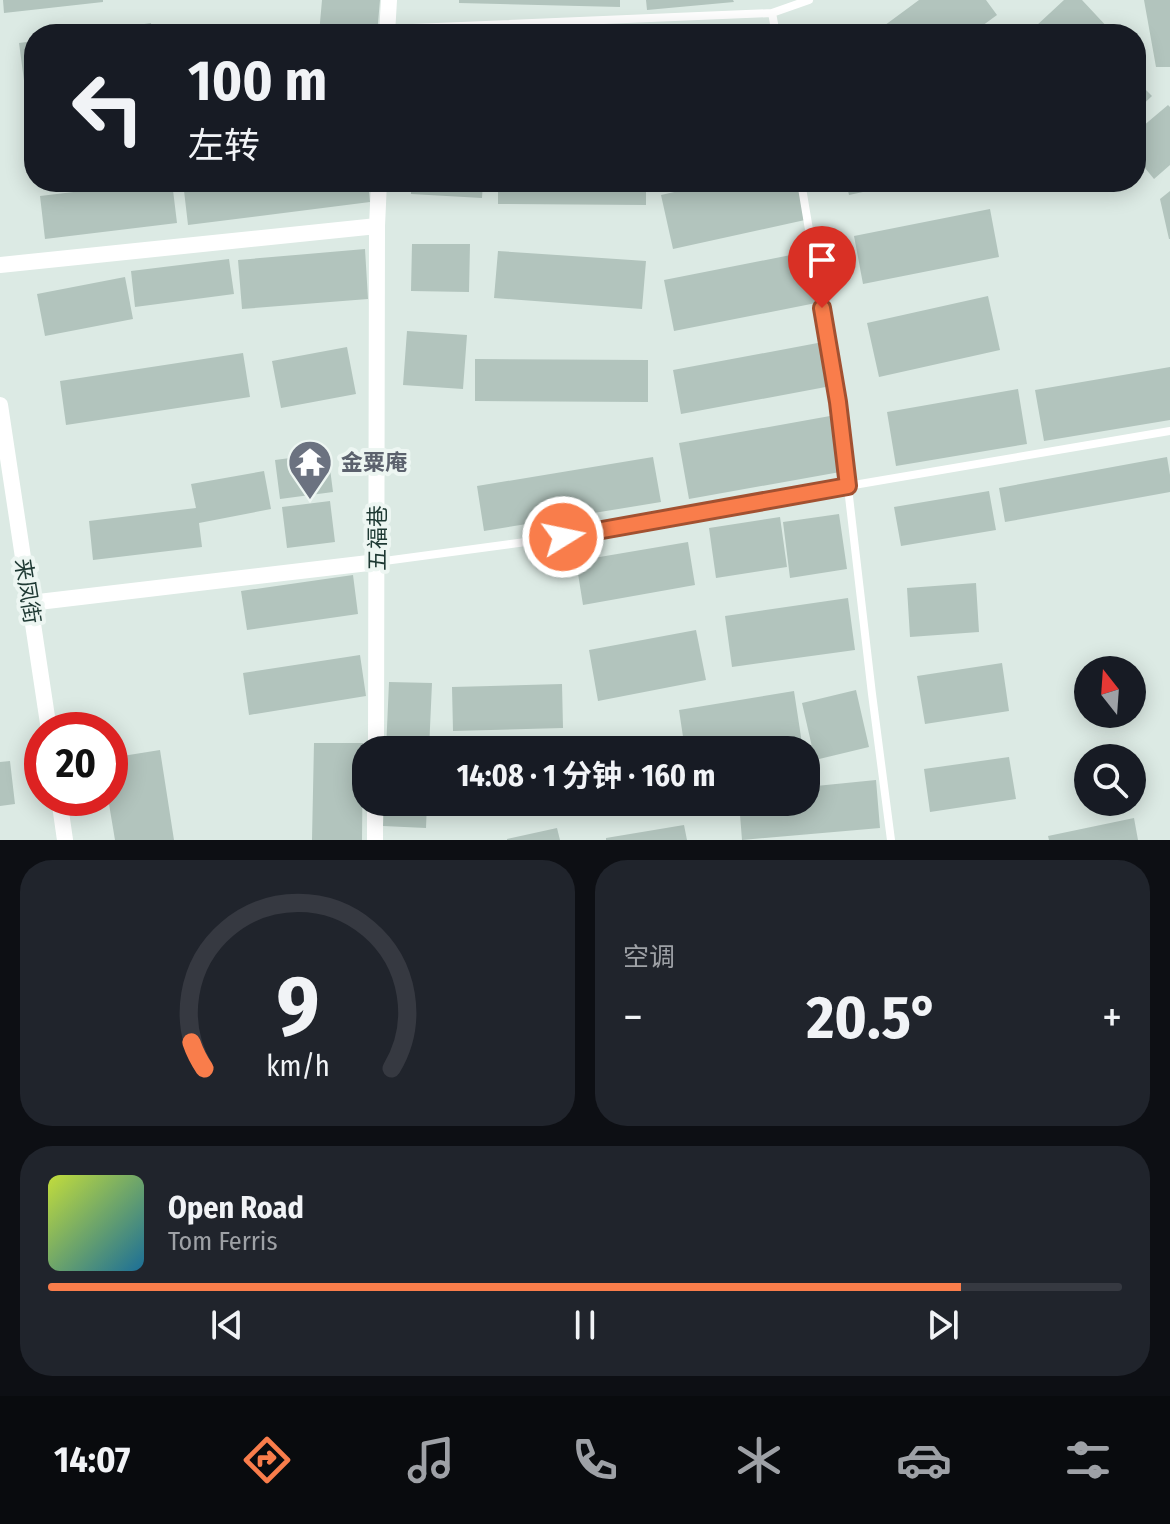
<!DOCTYPE html>
<html lang="zh">
<meta charset="utf-8">
<style>
:root{--surface:#171b24;--page:#20242c;--text:#f1f3f6;--muted:#9ea1a6;--line:#363941;--accent:#f97d4b}
body{margin:0;font-family:"Fira Sans Condensed","Noto Sans SC",sans-serif;background:var(--page);color:var(--text);height:100vh;display:flex;flex-direction:column;font-size:30px;white-space:nowrap}
*{box-sizing:border-box;margin:0}
p{font-size:26px;color:var(--muted)}
.icon{flex:none;width:44px;height:44px;fill:none;stroke:currentColor;stroke-width:2;stroke-linecap:round;stroke-linejoin:round}
.map{position:relative;height:840px;overflow:hidden}
.panel{display:flex;flex-direction:column;gap:20px;padding:20px;background:#0d0f14;flex:1}
.panel>*{flex:none}
.top-card{position:absolute;left:24px;top:24px;width:1122px;height:168px;border-radius:32px;box-shadow:0 4px 20px #0003;background:#171b24;color:var(--text);overflow:hidden}
.needle{width:52px;rotate:343deg}
.tools{position:absolute;left:1074px;top:656px;display:grid;gap:16px}
.tools a{display:grid;place-items:center;width:72px;height:72px;border-radius:50%;background:var(--surface);box-shadow:0 4px 20px #0003;font-size:40px}
.speed{position:absolute;left:24px;top:712px;display:flex;gap:16px;font-size:40px;font-weight:700;text-align:center}
.speed>*{display:grid;place-content:center;width:104px;height:104px;border-radius:50%;background:var(--surface);box-shadow:0 4px 20px #0003;line-height:1}
.speed .limit{border:12px solid #d22;background:#fff;color:#111}
.pin{position:absolute;display:grid;place-items:center;width:68px;height:68px;color:#fff;margin:-82px -34px;border-radius:50% 50% 50% 0;rotate:-45deg;box-shadow:0 0 8px #0007}
.pin .icon{rotate:45deg}
.me{position:absolute;width:88px;margin:-44px;rotate:80deg;stroke-linejoin:round;filter:drop-shadow(0 0 6px #0008)}
.turn{display:flex;align-items:center;gap:28px;height:168px;padding:0 32px;font-size:36px}
.turn .icon{width:104px;height:104px;stroke-width:2.5}
.turn b{display:block;font-size:56px;line-height:68px}
.big{font-size:60px;font-weight:700;line-height:1.1}
.panel .tile{flex:1;display:flex;flex-direction:column;justify-content:center;gap:12px;min-width:0;padding:0 28px;border-radius:32px;background:var(--page)}
.panel .dial{align-items:center;gap:0}
.dial svg{height:208px;overflow:visible;fill:none;stroke:var(--line);stroke-width:7;stroke-linecap:round;text-anchor:middle}
.dial text{fill:var(--text);stroke:none}
.song{display:flex;align-items:center;gap:24px}
.cover{width:96px;height:96px;border-radius:12px;background:linear-gradient(135deg,hsl(70 70% 55%),hsl(200 70% 35%))}
.played{height:8px;border-radius:4px;background:linear-gradient(90deg,var(--accent) 85%,var(--line) 85%)}
.keys{display:flex;justify-content:space-around;direction:ltr}
.heat{display:flex;justify-content:space-between;align-items:center;font-size:44px;direction:ltr}
.panel .tiles{flex:1;display:grid;gap:20px;grid-template-columns:1fr 1fr}
.tile:last-child{grid-column:span 2}
.trip{position:absolute;left:352px;top:736px;width:468px;height:80px;border-radius:32px;background:var(--surface);box-shadow:0 4px 20px #0003;font-weight:700;line-height:80px;text-align:center}
.menu{display:flex;height:128px;justify-content:space-around;align-items:center;background:#090b0e;color:var(--muted)}
.menu .icon{width:56px;height:56px}
.menu .current{color:var(--accent)}
.menu b{font-size:36px;color:var(--text)}
.map>svg:first-child{display:block}
.building{fill:#b2c4bd}
.lines{fill:none;stroke-linecap:round;stroke-linejoin:round}
.service{stroke:#fff;stroke-width:8}
.minor{stroke:#fff;stroke-width:16}
.route-casing{stroke:#a25131;stroke-width:20}
.route{stroke:#f97d4b;stroke-width:14}
.labels{text-anchor:middle;stroke-width:8;stroke-linejoin:round;paint-order:stroke}
.worship-label{font-size:22px;font-weight:bold;fill:#5b616d;stroke:#edf6f2;text-anchor:start}
.street-label{font-size:22px;fill:#1e3933;stroke:#edf6f2}
</style>
<div class="map">
<svg width="1170" height="840" viewBox="0 0 1170 840">
<rect width="100%" height="100%" fill="#dceae4"/>
<!-- building -->
<path class="building" d="M3,0H103V2L4,13Z
M322,0H380L377,34H319Z
M459,0H620V7L459,3Z
M646,0H733L734,2L647,10Z
M919,0H986L997,15L971,34H880L877,31Z
M1064,0H1082L1110,30L1105,34H1043L1036,26Z
M1144,0H1170V67H1156Z
M151,23L152,34H91V32Z
M34,41V87L25,88L19,43Z
M1136,80L1152,96L1136,111Z
M1168,105L1170,107V165L1154,179L1136,157V132Z
M34,119V163L31,164L26,120Z
M157,182H172L177,223L45,239L40,196Z
M183,182H368L370,202L188,225Z
M411,182H483L482,198L411,194Z
M498,182H646V205L498,204Z
M719,182H797L805,220L673,249L661,195Z
M846,182H905V183L849,195Z
M1170,191V239H1169L1160,199Z
M990,209L999,257L863,284L854,236Z
M412,244H470L469,292L411,291Z
M365,249L368,299L242,309L238,260Z
M498,251L646,261L642,309L494,298Z
M806,252L816,303L674,331L664,280Z
M229,259L234,294L135,307L131,271Z
M125,277L133,319L45,336L37,294Z
M988,296L1000,350L879,377L867,323Z
M407,331L467,335L463,389L403,385Z
M823,342L831,386L681,414L673,370Z
M347,347L356,394L281,408L272,361Z
M243,353L250,397L66,425L60,381Z
M475,359L648,360V402L475,401Z
M1170,367V420L1044,441L1035,390Z
M1018,389L1027,444L896,466L887,412Z
M830,416L840,472L689,499L679,443Z
M328,453L333,492L280,499L275,460Z
M653,457L661,502L484,531L477,486Z
M1167,457L1170,475V492L1005,522L999,488Z
M264,471L271,509L199,523L202,547L93,560L89,521L196,508L191,484Z
M989,491L996,530L901,546L894,507Z
M330,501L335,542L287,548L282,507Z
M839,514L847,569L790,578L783,522Z
M780,517L787,567L716,578L709,528Z
M688,542L695,585L583,605L576,561Z
M353,575L358,614L247,630L241,591Z
M976,583L979,632L910,637L907,588Z
M848,598L855,650L732,667L725,616Z
M696,630L706,680L598,701L589,650Z
M360,655L366,696L249,715L243,673Z
M1002,663L1009,711L925,724L917,676Z
M389,682L432,683L429,750H386Z
M562,684L563,728L453,731L452,687Z
M856,690L869,747L815,760L802,703Z
M794,691L803,750H685L679,710Z
M314,743H363L362,840H312Z
M160,750L174,840H115L108,798H110V758Z
M1009,757L1016,799L930,812L924,769Z
M10,761L15,804L0,806V762Z
M876,780L880,828L742,840L739,802H806V787Z
M384,802H427L426,828L383,826Z
M1134,818L1138,840H1049L1048,836Z
M684,825L687,840H606V838Z
M557,828L560,840H507V839Z"/>
<g class="lines">
<!-- service -->
<path class="service" d="M772,13L776,34
M388,29L772,13L809,0
M801,182L838,402L872,694L891,840
M377,562L563,537L848,486L1170,431"/>
<!-- minor -->
<path class="minor" d="M387,34L389,0
M0,265L377,226
M0,405L49,730
M30,603L377,562
M376,750L377,226L379,182
M59,798L65,840
M375,840V802"/>
</g>
<g class="lines">
<!-- route casing -->
<g class="route-casing">
<path id="route" d="M563,537L848,486L838,402L822,308"/>
</g>
<!-- route -->
<use href="#route" class="route"/>
</g>
<!-- icons -->
<defs>
<g id="temple-pin" transform="scale(2.3)"><path d="M0 17L-7.5 6A9.5 9.5 0 1 1 7.5 6Z" fill="#6b7280" stroke="#edf6f2"/><path d="M0-6L5-2H3V0L6.5 2.5H4V6H1.5V3h-3V6H-4V2.5H-6.5L-3 0V-2H-5Z" fill="#fff"/></g>
</defs>
<g fill-rule="evenodd">
<use href="#temple-pin" x="310" y="462"/>
</g>
<g class="labels">
<!-- worship labels -->
<g class="worship-label">
<text x="341" y="470">金粟庵</text>
</g>
<!-- street labels -->
<g class="street-label">
<text transform="translate(377 538) rotate(-90)" y="8">五福巷</text>
<text transform="translate(28 591) rotate(81)" y="8">来凤街</text>
</g>
</g>
</svg>
<div class="tools">
<a><svg class="needle" viewBox="-14 -14 28 28"><path d="M0-13l5 13h-10z" fill="#e53935"/><path d="M0 13l5-13h-10z" fill="#9ea1a6"/></svg></a>
<a><svg class="icon" aria-label="search" viewBox="0 0 24 24"><circle cx="10" cy="10" r="6"/><path d="M15 15l6 6"/></svg></a>
</div>
<div class="speed"><div class="limit">20</div></div>
<div class="pin" style="left:822px;top:308px;background:#d93025"><svg class="icon" aria-label="arrive" viewBox="0 0 24 24"><path d="M6 21V4h12l-3 4 3 4H6"/></svg></div>
<svg class="me" style="left:563px;top:537px" viewBox="-20 -20 40 40"><circle r="17" fill="#f97d4b" stroke="#fff" stroke-width="3"/><path d="M0-11L8 9 0 5-8 9z" fill="#fff"/></svg>
<div class="trip">14:08 · 1 分钟 · 160 m</div>
<div class="top-card">
<div class="turn"><svg class="icon" aria-label="left" viewBox="0 0 24 24"><path d="M17 20v-9H6M10 6l-5 5 5 5"/></svg><div><b>100 m</b>左转</div></div>
</div>
</div>
<section class="panel">
<div class="tiles">
<div class="tile dial"><svg viewBox="0 0 100 80">
<path d="M14 69A42 42 0 1 1 86 69"/>
<path d="M14 69A42 42 0 0 1 9 59" stroke="#f97d4b"/>
<text x="50" y="56" font-size="32" font-weight="700">9</text>
<text x="50" y="72" font-size="11">km/h</text>
</svg></div>
<div class="tile"><p>空调</p>
<div class="heat"><a>−</a><b class="big">20.5°</b><a>+</a></div>
</div>
<div class="tile">
<div class="song"><i class="cover"></i><div><b>Open Road</b><p>Tom Ferris</p></div></div>
<div class="played"></div>
<div class="keys"><svg class="icon" aria-label="previous" viewBox="0 0 24 24"><path d="M18 5L8 12l10 7zM5 5v14"/></svg><svg class="icon" aria-label="pause" viewBox="0 0 24 24"><path d="M8 5v14M16 5v14"/></svg><svg class="icon" aria-label="next" viewBox="0 0 24 24"><path d="M6 5l10 7-10 7zM19 5v14"/></svg></div>
</div>
</div>
</section>
<nav class="menu">
<b>14:07</b>
<svg class="icon current" aria-label="directions" viewBox="0 0 24 24"><path d="M12 3l9 9-9 9-9-9zM9 14v-3h6M13 9l2 2-2 2"/></svg>
<svg class="icon" aria-label="music" viewBox="0 0 24 24"><path d="M9 18V5l10-2v13"/><circle cx="6" cy="18" r="3"/><circle cx="16" cy="16" r="3"/></svg>
<svg class="icon" aria-label="phone" viewBox="0 0 24 24"><path d="M5 4h4l2 5-3 2q2 4 5 5l2-3 5 2v4C11 20 4 13 5 4z"/></svg>
<svg class="icon" aria-label="climate" viewBox="0 0 24 24"><path d="M12 3v18M4 7l16 10M4 17L20 7"/></svg>
<svg class="icon" aria-label="car" viewBox="0 0 24 24"><path d="M5 17H2v-5l4-1 3-4h7l3 4 3 1v5h-3M9 17h6M6 11h13"/><circle cx="7" cy="17" r="2"/><circle cx="17" cy="17" r="2"/></svg>
<svg class="icon" aria-label="filters" viewBox="0 0 24 24"><path d="M4 7h16M4 17h16"/><circle cx="9" cy="7" r="2"/><circle cx="15" cy="17" r="2"/></svg>
</nav>
